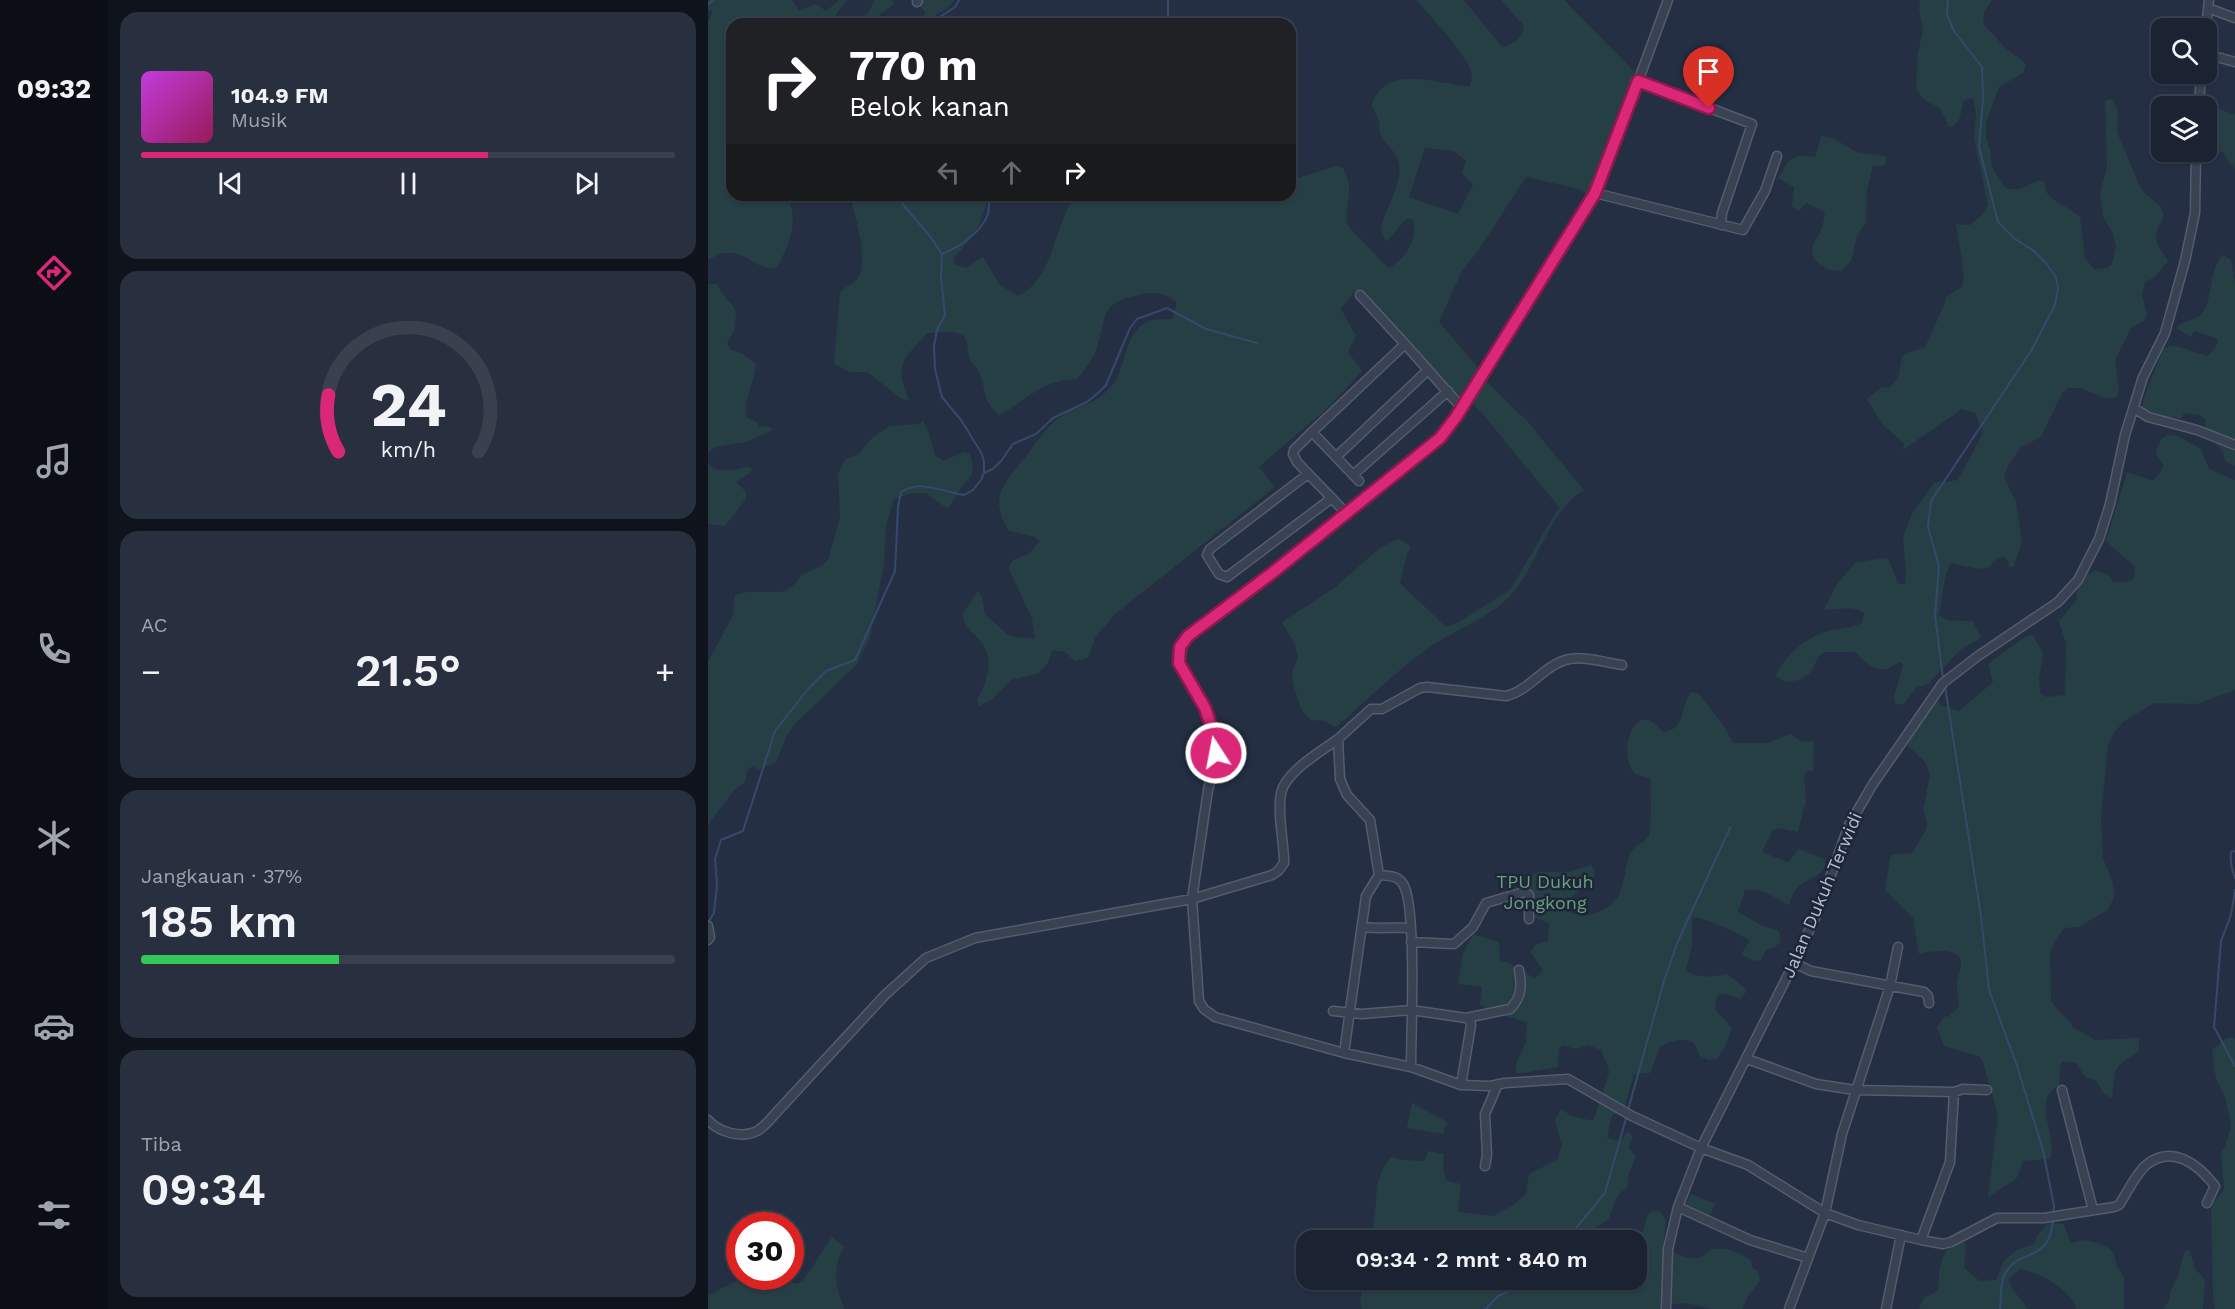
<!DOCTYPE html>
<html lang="id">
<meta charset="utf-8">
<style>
:root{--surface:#1b2333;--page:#282f3f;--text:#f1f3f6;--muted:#a0a4ac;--line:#39404e;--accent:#db2777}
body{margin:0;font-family:"Work Sans",sans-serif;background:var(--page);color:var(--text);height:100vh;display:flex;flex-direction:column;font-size:22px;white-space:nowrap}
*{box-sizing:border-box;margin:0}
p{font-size:20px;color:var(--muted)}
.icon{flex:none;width:33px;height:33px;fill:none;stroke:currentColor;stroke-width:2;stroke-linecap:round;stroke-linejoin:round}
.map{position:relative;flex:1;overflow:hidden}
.details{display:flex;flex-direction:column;gap:12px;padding:12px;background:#0f131c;width:600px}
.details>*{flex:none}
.top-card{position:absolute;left:18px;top:18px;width:570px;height:183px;border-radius:18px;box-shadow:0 2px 4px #0004,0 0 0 2px var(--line);background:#202124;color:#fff;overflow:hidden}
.fabs{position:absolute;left:1443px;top:18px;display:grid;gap:12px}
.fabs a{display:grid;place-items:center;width:66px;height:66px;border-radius:12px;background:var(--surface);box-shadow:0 2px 4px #0004,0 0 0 2px var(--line);font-size:30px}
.speed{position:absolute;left:18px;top:1212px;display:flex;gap:12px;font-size:30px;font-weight:700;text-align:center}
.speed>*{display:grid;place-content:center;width:78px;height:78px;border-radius:50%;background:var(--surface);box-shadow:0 2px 4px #0004,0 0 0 2px var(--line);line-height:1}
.speed .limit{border:9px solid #d22;background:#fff;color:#111}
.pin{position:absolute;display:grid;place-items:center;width:51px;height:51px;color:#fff;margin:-62px -26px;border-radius:50% 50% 50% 0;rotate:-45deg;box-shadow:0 0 6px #0007}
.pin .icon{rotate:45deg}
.me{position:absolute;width:66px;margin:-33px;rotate:349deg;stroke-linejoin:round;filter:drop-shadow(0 0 4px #0008)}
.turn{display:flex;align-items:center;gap:21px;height:126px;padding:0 24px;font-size:27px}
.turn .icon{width:78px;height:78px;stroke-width:2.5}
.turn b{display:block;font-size:42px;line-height:51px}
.lanes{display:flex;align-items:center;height:57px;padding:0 24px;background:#0003;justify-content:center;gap:30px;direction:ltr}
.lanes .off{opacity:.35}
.big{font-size:45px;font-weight:600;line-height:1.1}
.details .widget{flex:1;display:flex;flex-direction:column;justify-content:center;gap:9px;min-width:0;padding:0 21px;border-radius:18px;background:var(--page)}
.details .dial{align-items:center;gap:0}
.dial svg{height:156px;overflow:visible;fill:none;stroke:var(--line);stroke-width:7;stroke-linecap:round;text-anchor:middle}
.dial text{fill:var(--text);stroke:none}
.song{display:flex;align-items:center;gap:18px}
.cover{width:72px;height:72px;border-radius:9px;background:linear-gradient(135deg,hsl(290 70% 55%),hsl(330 70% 35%))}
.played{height:6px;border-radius:3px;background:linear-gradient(90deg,var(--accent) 65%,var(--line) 65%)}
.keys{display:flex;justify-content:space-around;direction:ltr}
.heat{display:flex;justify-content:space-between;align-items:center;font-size:33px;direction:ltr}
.charge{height:9px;border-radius:4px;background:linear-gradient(90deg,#34c759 37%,var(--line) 0)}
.trip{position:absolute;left:588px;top:1230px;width:351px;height:60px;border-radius:18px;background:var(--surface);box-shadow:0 2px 4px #0004,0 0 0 2px var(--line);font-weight:600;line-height:60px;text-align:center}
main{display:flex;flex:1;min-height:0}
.tabs{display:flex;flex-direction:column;width:108px;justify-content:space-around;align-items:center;background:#0b0e14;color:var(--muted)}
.tabs .icon{width:42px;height:42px}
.tabs .on{color:var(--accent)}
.tabs b{font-size:27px;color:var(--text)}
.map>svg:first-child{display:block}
.green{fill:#263f45;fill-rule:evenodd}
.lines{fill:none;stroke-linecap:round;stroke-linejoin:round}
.stream{stroke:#36496c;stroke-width:2}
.street-casing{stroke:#545c6d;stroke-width:11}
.street{stroke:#384253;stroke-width:8}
.route-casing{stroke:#8e194d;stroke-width:15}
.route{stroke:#db2777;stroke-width:10}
.labels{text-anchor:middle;stroke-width:5;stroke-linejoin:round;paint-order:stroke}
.park-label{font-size:18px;fill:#6aa07b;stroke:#1d2639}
.street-label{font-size:18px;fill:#b6bdcd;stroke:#1d2639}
</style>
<main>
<nav class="tabs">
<b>09:32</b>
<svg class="icon on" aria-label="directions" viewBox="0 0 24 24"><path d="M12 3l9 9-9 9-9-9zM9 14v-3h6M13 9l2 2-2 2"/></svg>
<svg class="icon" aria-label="music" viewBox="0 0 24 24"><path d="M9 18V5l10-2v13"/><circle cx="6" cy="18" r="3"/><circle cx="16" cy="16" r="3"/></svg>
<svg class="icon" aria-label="phone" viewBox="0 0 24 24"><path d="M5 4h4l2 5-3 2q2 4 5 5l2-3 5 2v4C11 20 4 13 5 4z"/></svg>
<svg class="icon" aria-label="climate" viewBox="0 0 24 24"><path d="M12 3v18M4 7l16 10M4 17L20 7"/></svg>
<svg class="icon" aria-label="car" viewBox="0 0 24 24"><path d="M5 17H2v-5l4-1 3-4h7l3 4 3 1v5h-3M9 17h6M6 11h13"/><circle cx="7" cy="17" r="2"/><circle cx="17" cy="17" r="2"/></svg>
<svg class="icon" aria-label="filters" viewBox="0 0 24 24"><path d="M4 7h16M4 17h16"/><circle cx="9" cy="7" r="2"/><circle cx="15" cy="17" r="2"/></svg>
</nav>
<section class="details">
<div class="widget">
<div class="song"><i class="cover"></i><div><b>104.9 FM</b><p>Musik</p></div></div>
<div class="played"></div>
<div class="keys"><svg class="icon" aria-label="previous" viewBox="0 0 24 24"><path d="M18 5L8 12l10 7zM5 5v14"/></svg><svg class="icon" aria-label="pause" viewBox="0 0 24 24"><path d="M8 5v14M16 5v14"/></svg><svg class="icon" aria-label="next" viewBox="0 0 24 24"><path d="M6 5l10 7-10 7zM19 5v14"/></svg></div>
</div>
<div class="widget dial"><svg viewBox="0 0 100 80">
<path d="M14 69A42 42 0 1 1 86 69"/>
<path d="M14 69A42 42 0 0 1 9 40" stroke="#db2777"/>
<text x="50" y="56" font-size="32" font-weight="700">24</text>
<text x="50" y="72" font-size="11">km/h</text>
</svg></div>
<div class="widget"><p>AC</p>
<div class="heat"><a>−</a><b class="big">21.5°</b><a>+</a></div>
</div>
<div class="widget"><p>Jangkauan · 37%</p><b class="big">185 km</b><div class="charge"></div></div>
<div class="widget"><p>Tiba</p><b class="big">09:34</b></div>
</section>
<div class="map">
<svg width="1527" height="1309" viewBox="0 0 1527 1309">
<rect width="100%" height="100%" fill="#242f44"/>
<!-- green -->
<path class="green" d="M0,0H84L91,10L108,4L118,11L131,0H139L128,14L129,24H24V195H79C91,221 82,244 69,267C50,273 40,251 19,253C12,253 6,257 0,260V23L5,10H0Z
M166,0H184L186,4L165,20L167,24H146L161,12Z
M208,0H246L242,6L215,24H190L200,19H213L217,13Z
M708,0H756L794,47C807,43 813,39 816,26L793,0H856L927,72L882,195L867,188L818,177L771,249L753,273L731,322L766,363L780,383L819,421L876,490C837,514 831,567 800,598C780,618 743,632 719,649C687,672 658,701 628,727L617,721L603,720L594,711L585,684L584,671L590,658L587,645L574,622L626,588L672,548L690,539L703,546L698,557L692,583L738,627L751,622L802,590L851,507L774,413L765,404L759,409L744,389L647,291L633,309L648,336L640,352L654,371L622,406L551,467L567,487L406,615L387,638L380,658L367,661L357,652L345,650L339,664L331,673L303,680L283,700L271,706L269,700C280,680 288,657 270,638C262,630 255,625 255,613L270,591L274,597L277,614L299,634L306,637L327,639L324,619L301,569C303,557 311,559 320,554C324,551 328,545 332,542L327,537L301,531C279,496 297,483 319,455C328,443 336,430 348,420C366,406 386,407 403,387C419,369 415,331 441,321C448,318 456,320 464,319L469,303C459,294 448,291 435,294C391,303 400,312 389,348C385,360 377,369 369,379C334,380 319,400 291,415C273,400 279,388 270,370C268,366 263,363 262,359C258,350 262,338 252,334C243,330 229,333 219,333C195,361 186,363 201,400L194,399L159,372H141L126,363L132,293C137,286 146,284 150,278C161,262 147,212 141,195H279C277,221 264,240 245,258L246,264L258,268L275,257L292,285L310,296C347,278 345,225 368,195H582V174L590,178L629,166L635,168C637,174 641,181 641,187C642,201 635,215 641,227L680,268C698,260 710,239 705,219H698L678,242L673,230C677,206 694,189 691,164C689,150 675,144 672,132C671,128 672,123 670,119C669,115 665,110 664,106C664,101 668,94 672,90C696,67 734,86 762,86C762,85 764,79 764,77C765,60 720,14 708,0ZM717,148L746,151L758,161L754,173L765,185L750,214L701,197Z
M1212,0H1284L1276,12L1275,23L1297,48L1314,60L1318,66L1315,73L1291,87L1278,123V137L1282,150L1284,167L1297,188C1319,194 1320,179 1336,181C1337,184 1336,188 1338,191C1344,203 1363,207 1372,217L1377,258L1386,269L1399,268L1404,264L1408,247L1405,234L1395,216L1392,194L1399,166L1397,101L1404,99L1410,111L1409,132L1432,187C1437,197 1452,201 1455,212C1458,221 1446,228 1448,239C1449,247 1456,254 1460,261L1447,277L1437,282L1434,295L1439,315L1436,321L1423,328L1407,360L1411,390L1409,397L1398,399L1373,388H1359L1354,393L1333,437L1313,447L1301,464L1296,477L1308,502L1314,542L1305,568L1301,566L1300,560L1295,557L1285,561L1282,567L1270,569L1242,563L1237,578L1231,615L1239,620L1265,621L1273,638L1252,650L1221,683L1208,688L1195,705L1187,703L1186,697L1195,665L1192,662C1187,664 1183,668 1178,669C1165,672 1155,659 1147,652H1116L1111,656L1102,673L1091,680L1078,682L1068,676C1076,656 1096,639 1117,632C1129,628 1141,629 1154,623L1156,613C1142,603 1130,612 1116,609L1129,584L1148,562L1180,558L1190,583L1197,585L1198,571L1195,537L1204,514L1226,483L1250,480L1275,433L1267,413L1254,409L1195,450L1196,443L1175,425L1159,399L1174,387L1181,388L1190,378L1194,357L1199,353L1217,347L1237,303V298L1254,287L1256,274L1248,224L1262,225L1275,214L1280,205L1266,138L1268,113L1265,98L1256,100C1252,111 1254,125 1241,127L1232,108L1215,99L1208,88L1210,53L1215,30L1211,9Z
M1499,104L1519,112L1527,114V169L1519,159L1516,153L1499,147L1497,106Z
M1113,136L1124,138L1149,152L1178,156L1179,161L1175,166H1165L1159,189L1158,222L1149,236L1143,261L1133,271C1121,271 1103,264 1104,249C1104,244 1110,237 1112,232C1115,226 1116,219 1117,212L1098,203L1091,211L1084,206L1086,187L1070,178C1083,158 1082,154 1107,157Z
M1515,255L1523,260L1527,282V466L1517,461L1515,451L1505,441L1497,429V418L1491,415L1476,413L1473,419L1465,417L1455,420L1433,412L1436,398L1455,349L1465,345L1499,356L1505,351L1510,341L1508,338L1486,331L1483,337L1468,328C1475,319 1489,322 1495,312C1507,293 1499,273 1515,255Z
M0,284H9L16,296L26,307L28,313L26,331L19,342L22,349L35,354L48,364C47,382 35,399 38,417L50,423L51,426L62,427L65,430L38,442L7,447L0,453Z
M215,421C222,431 223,445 228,456L236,461L255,452L262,454C268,478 263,474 251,491C247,497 244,503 240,509L218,493H204L186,499L178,526L176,564L162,637L149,664L87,724L79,735L68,762L50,770L45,766L40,769L37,782L26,790L0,825V662L25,615L27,595L40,592H74L86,585L94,575L115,565L120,560L132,517L130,475L137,459L151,454L164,438L182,426L212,424Z
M1460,435L1470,436L1493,449L1501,469L1527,480V690L1489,704L1446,703L1415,722L1406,733L1400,745L1393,816L1395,858L1405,883L1406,897L1400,910L1370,927L1356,928L1348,939L1342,952L1343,1001L1352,1013L1362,1021L1365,1027L1387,1040L1431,1038V1051C1402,1071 1409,1064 1404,1098L1396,1094L1388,1080L1377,1077L1368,1063L1354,1061L1352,1066L1351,1086C1322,1099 1351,1138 1342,1159L1315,1161L1310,1176L1305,1181L1280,1197L1290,1116L1275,1062L1271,1056L1236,1046L1229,1027L1237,1016L1240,1017L1251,1007C1251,999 1248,991 1249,983C1250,976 1253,970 1253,963C1253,946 1221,951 1211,954L1205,918L1177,890L1182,858L1185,855L1204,853L1218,830L1219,823L1215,810L1222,775L1217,762L1199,745L1227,698L1233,705L1251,711L1285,682L1280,664L1318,636L1325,635L1335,653L1331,679L1332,693L1338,697L1357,695L1358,644L1351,621L1369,599L1368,586L1378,576L1388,570L1400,575L1406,582H1419L1426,579L1427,567L1398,541L1419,472L1445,481L1452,473L1456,465L1449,456L1448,450L1454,438Z
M0,462C9,476 27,469 41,467L44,469L43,472L28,482L38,492V499L17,526L0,524Z
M983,692L990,693L1016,726L1025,743H1059L1082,734L1095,742L1106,741L1105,771H1099L1096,776L1098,800L1090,832L1071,828L1065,830L1054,852L1079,862L1082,861L1090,849L1114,858L1117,860L1118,866C1106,885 1089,875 1081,905C1066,898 1054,887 1037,890L1030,912L1055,926L1069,930L1072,933V942L1067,947L1058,950L1053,960L1047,961L1033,955L1042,940C1031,934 994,915 984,918V945L978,970C988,979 1006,977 1019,974L1039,990L1033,999L1017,993L1009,996L1007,1009L1024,1028L1018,1045L1009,1059L1000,1060L991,1055C987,1033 966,1039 952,1047L942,1073L926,1074L915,1112L904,1115L899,1138L913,1141L918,1133L921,1132C927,1138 923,1141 921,1148L928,1156C924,1166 918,1177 920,1187C904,1198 908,1204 900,1220L888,1227L876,1240H661C663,1234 665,1228 666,1222C670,1196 665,1178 683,1157L694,1160L717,1161L720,1151L736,1154L735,1166L738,1181L753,1184L750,1212L786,1216L805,1205L818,1194L821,1174L849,1160L854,1146L847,1120L853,1109L864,1116L885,1121L901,1073C901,1063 895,1061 894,1051L881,1045L868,1049L854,1045L851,1048L850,1067L808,1074V1064L818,1042L819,1022L795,1015L772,1005L774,987L750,984L755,953L765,934L791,942L792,960L814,969L826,979L835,970L822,952L827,945L840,941L841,923L823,916L816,890L820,878L830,872H861L883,865L887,871L885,880L869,892L854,907C859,910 864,914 870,915C885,918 907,906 912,892C917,880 917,868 921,856C924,846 935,844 940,837C944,832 943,787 942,778C938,777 932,776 928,774C911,762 920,708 945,722C948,724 952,729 955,732C978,731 972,705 983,692Z
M1525,1037L1527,1040V1309H1507L1505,1297L1503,1209L1504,1205L1516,1189L1513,1153L1517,1147L1523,1126L1517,1097L1508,1079L1504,1052L1506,1048L1518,1038Z
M704,1103L739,1122L735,1134L699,1128Z
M983,1194L1007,1204L1001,1218L977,1207Z
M944,1211H951L958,1220L955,1248C965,1252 980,1260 991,1258C996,1257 999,1252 1003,1250C1016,1246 1033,1253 1043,1261L1044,1268L1050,1271L1052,1281L1040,1296L1034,1309C1025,1309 1013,1309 1004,1309C991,1307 978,1300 964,1305L963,1309H654L652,1303L655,1280H928V1240H893L900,1236L935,1232L939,1215Z
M1352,1223L1356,1225L1363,1243L1377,1240L1390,1243L1402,1249L1406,1254L1409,1267L1416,1276V1309H1369C1360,1288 1334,1273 1312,1269L1301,1278L1303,1287L1320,1309H1211L1216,1297C1233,1293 1231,1287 1231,1273C1231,1266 1236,1257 1238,1250L1255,1240L1258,1247L1256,1267C1260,1273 1266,1275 1271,1281L1288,1280L1296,1261L1307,1251L1326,1244L1329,1236L1339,1224Z
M124,1237L136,1247C124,1268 127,1287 137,1309H0V1296C22,1283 45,1271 72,1277C78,1278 82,1283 89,1284L95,1281Z
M1479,1250L1482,1251L1487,1269L1497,1279L1495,1309H1455L1462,1299V1292L1470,1276L1476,1252Z"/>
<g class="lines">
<!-- stream -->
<path class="stream" d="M0,4L5,0
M221,24L247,7L251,0
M460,24V0
M234,254C250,248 274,232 280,214C281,208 281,201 282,195
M276,473L285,469L293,461L305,444L328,434L345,418L379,402L390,393L398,385L422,328L429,319L459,308L498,329L549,343
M1235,678L1227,615L1231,566L1220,527L1223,501L1323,351L1347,305L1350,289L1348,277L1338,263L1326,251L1307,239L1290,222L1271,147L1275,98L1274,67L1246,31L1239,15L1240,0
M1237,686L1273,916L1281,990L1309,1066L1335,1150L1346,1206L1345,1214
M1527,851L1523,852C1522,862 1523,869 1527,878
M1527,890L1523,915L1513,941L1506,1027L1527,1066
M0,923L6,913L9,885L7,859L13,840L35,831L67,731L100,689L118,671L147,660L187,571L190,507L193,492C214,479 234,492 256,495L265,490L273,480L276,473V462L274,454L253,420L234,397L227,369L226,346L229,330L237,315L233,278L234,254L221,235L187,195
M920,1110L956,981L970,941L1022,828
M858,1240L897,1193L919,1115
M778,1309L790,1296L811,1287L821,1280
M1292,1309C1293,1299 1292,1285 1296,1276C1309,1246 1342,1266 1345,1219"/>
<!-- street casing -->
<g class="street-casing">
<path id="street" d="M960,0L909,139L887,193L748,417L732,438L564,573L480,636L472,647L471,663L497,708L507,737L509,753L500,790L484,899L491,1001L496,1009L507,1017L636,1053L703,1067L753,1085L782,1086L797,1083L860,1079L924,1116L993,1148L1040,1165L1117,1213L1150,1225L1213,1240L1235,1244L1243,1242L1289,1218H1336L1406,1207L1411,1205C1419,1193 1427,1175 1438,1165C1464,1144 1490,1164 1507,1186L1499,1203
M209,2L210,0
M1500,8L1527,18
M1498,28L1501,0
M1498,54L1527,62
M930,81L1044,124L1014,213L1013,225
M1491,106L1493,74
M887,193L1035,230L1057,191L1069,156
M652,295L697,344
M1426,408L1440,417L1489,430L1527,445
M604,432L586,450L585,454L589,462L638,513
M628,457L720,370
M600,474L502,549L499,555L511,574L519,577L624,498
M645,475L740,391
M651,481L604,432L697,344L753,407
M671,875C680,876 690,875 695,884C709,904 703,1036 703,1067
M0,926L2,937L0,940
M655,927C671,929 686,927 703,928
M703,942L746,944L765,927L778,903L816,892L821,895V919
M1086,963L1103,971L1216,992L1220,996L1221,1003
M625,1011L654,1014L703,1010L758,1018L802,1009C814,997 814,985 811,970
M636,1053L658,896L671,875L662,820L639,795L632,779L630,739L663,709H674L712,688L719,687L798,696C822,691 837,663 862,659C875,656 900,663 914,665
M1039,1059L1108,1084L1147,1090L1246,1092L1255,1089L1279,1090
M753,1085L763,1025L762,1020L758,1018
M1354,1090L1385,1210
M0,1120C10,1132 34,1139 49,1131C56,1127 62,1120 67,1114L177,995L218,958L267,938L484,899L564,875L570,871L576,863C576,840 569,815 573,793C578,771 614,751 630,739
M777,1166L779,1155L777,1114L790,1084
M970,1207L1042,1240L1100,1258
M1213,1240L1242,1162L1246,1092
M958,1309L960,1249L970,1207L993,1148L1086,963L1108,916L1141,825L1165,784L1235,683L1270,656L1350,602L1370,580L1391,539L1402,504L1417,435L1435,377L1457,333L1477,261L1487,213L1488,152
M1081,1309L1117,1213L1134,1134L1182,986L1190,947
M1178,1309L1193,1235"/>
</g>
<!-- street -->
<use href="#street" class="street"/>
</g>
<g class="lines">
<!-- route casing -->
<g class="route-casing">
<path id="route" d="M508,753L507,737L497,708L471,663L472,647L480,636L564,573L732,438L748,417L887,193L930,81L1001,108"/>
</g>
<!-- route -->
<use href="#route" class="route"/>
</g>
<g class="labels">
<!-- park labels -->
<g class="park-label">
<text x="837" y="888">TPU Dukuh<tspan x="837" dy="21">Jongkong</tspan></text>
</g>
<!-- street labels -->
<g class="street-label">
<text transform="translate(1114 895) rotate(-67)" y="6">Jalan Dukuh Terwidi</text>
</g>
</g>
</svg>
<div class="fabs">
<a><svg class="icon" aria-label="search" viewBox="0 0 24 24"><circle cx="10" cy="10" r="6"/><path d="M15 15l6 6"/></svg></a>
<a><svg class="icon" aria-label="layers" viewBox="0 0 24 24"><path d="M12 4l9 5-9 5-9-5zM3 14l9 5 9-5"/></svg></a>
</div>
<div class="speed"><div class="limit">30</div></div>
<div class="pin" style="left:1001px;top:108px;background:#d93025"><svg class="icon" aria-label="arrive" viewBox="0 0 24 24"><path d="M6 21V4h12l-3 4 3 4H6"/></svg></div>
<svg class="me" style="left:508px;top:753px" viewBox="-20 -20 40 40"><circle r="17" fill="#db2777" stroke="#fff" stroke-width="3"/><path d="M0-11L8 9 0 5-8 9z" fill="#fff"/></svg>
<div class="trip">09:34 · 2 mnt · 840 m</div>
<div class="top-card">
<div class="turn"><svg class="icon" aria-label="right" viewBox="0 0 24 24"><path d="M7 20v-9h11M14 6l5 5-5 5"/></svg><div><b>770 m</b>Belok kanan</div></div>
<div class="lanes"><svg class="icon off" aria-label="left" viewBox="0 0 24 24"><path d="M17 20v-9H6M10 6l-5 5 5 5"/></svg><svg class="icon off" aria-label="ahead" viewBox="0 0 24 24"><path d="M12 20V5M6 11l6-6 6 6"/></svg><svg class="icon" aria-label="right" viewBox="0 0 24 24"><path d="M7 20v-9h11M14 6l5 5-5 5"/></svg></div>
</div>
</div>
</main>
